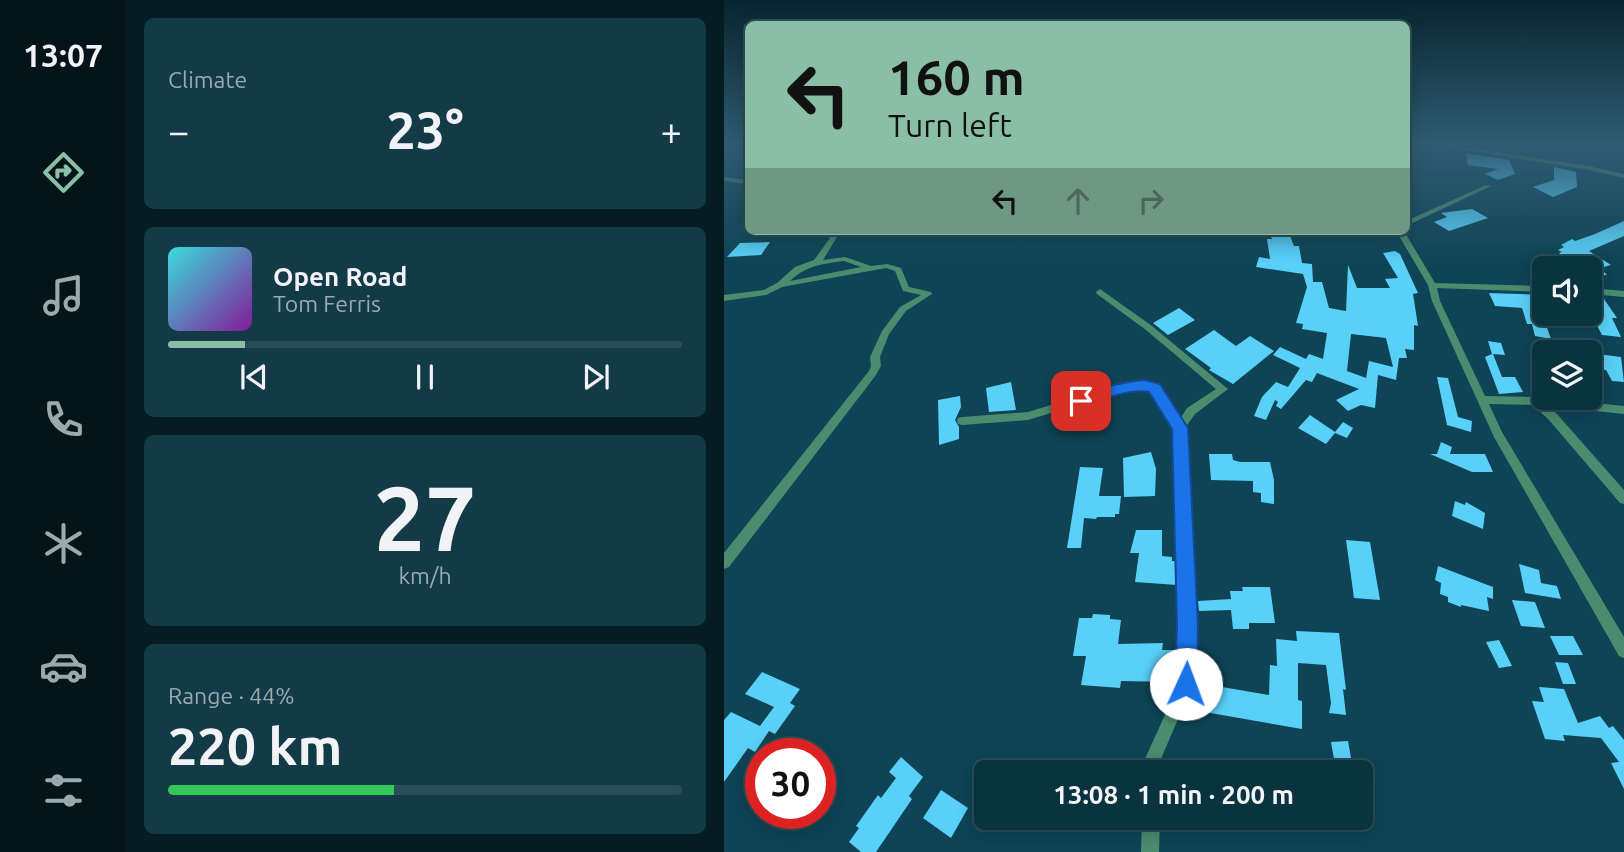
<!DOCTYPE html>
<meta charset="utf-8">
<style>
:root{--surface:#0a3340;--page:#133b47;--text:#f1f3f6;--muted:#99aab1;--line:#2a4e59;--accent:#8abfa5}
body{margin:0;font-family:Ubuntu,sans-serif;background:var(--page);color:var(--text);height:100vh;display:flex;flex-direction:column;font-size:26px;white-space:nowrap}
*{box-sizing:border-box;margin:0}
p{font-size:23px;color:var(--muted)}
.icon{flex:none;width:38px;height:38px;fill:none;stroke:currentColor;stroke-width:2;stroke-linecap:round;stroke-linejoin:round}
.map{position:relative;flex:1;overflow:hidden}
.details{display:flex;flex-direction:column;gap:18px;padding:18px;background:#061c23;width:598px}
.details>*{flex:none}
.hud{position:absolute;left:21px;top:21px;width:665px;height:214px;border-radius:10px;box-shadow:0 4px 18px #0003,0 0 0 2px var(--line);background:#8abfa5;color:#111;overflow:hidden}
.tools{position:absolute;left:808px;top:256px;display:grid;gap:14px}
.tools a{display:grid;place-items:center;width:70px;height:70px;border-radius:10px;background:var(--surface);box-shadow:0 4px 18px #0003,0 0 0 2px var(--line);font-size:35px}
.speed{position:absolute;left:21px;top:738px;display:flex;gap:14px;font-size:35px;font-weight:700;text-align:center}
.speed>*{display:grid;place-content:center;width:91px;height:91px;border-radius:50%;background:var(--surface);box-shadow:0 4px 18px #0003,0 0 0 2px var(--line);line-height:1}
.speed .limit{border:10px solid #d22;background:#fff;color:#111}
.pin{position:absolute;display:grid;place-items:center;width:60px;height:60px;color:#fff;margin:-30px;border-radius:14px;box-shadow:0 4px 10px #0006}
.me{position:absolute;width:77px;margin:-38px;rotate:2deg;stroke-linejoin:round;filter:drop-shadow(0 0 5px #0008)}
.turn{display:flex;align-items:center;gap:24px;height:147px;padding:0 28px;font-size:32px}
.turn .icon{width:91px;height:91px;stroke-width:2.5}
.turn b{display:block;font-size:49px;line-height:60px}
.lanes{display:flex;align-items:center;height:66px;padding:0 28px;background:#0003;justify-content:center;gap:35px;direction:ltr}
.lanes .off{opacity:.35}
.big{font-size:52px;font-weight:600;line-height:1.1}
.details .tile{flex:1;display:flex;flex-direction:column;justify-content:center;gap:10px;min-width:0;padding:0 24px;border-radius:10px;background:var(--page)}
.details .dial{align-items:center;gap:0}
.dial b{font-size:91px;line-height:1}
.song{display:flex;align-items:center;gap:21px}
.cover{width:84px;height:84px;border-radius:10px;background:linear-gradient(135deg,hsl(180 70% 55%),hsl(290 70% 35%))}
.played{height:7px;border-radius:4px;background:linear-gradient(90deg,var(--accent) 15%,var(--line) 15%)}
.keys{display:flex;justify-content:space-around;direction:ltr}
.heat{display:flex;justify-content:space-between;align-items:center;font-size:38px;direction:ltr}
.charge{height:10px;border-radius:5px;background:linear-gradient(90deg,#34c759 44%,var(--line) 0)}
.trip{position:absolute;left:250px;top:760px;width:399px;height:70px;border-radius:10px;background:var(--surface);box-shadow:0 4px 18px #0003,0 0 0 2px var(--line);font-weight:600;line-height:70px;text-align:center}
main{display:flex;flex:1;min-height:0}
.dock{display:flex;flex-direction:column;width:126px;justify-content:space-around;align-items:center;background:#04141a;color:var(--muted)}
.dock .icon{width:49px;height:49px}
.dock .selected{color:var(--accent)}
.dock b{font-size:32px;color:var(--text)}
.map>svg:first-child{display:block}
.building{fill:#59d0f8;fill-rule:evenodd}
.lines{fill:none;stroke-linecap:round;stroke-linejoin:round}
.minor{fill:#4b8c6f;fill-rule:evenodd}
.route{fill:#1a73e8;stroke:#114b97;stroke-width:2}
</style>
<main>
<nav class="dock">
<b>13:07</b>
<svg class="icon selected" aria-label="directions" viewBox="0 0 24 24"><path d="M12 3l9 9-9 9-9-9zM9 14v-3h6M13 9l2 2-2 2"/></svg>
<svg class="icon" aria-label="music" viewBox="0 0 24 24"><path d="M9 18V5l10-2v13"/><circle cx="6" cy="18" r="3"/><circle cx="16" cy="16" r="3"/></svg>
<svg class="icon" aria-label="phone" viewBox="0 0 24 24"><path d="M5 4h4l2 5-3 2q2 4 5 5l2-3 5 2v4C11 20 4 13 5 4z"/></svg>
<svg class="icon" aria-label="climate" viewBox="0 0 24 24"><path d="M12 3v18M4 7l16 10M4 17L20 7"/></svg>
<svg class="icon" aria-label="car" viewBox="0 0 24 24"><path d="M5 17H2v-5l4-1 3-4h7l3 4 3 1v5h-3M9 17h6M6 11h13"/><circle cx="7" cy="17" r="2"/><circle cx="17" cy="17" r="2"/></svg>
<svg class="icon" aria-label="filters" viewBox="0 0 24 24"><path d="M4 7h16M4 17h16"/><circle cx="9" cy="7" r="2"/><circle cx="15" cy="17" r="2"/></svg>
</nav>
<section class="details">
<div class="tile"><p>Climate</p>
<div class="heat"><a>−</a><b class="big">23°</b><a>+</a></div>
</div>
<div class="tile">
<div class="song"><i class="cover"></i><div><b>Open Road</b><p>Tom Ferris</p></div></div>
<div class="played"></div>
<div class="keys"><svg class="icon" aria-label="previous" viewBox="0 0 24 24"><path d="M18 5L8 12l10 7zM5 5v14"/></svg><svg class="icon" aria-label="pause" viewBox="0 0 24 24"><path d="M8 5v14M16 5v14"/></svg><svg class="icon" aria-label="next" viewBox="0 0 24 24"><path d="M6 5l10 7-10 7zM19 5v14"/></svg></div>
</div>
<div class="tile dial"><b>27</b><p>km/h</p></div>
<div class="tile"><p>Range · 44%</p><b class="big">220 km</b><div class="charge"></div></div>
</section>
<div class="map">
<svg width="900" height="852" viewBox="0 0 900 852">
<rect width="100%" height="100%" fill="#0e4455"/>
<!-- building -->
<path class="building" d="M742,153L785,160L791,174L774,180L761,174L774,169L744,165Z
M830,167L852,172L853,187L829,197L809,187L830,180Z
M748,209L764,218L725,231L710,222L723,217L717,213Z
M900,221V236L865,251L887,265L876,268L883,275L866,276V268H850L835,253L838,252L834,250L840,247L837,245L848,239L851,241L871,234Z
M545,231H564L570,246H575L578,263L588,264L589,282H598L605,308L622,311L624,265L633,288H666L661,279L674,278L659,253L671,251L676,254L694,293L689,294L694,326L690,325V350L681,349L683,358H675L672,380L654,375L651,408L637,405L624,411L612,400L635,389L593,373L588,382L582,380L557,409L552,406L554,402L551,400L542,420L530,416L538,397L552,382L564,387L576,368L549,355L556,347L582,359L585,354L599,359L603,333L578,329L579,324L572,323L583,287L579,274L532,267L535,257L546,259L543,239H548ZM627,334L662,338L669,367L645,361L642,378L623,371Z
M46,242L37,255L3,257L16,243Z
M765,293L821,295V313L826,323L821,322L827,339L811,336L808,324H803L798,308L771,306Z
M866,297L883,299H880L893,318H888L897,337L878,335L866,312Z
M455,308L471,320L444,335L429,323Z
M490,330L512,346L526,336L550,351L509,384L485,370L487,368L461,349Z
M764,341L777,343L781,355L769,354L778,377H791L799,392L775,394L761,357L768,354Z
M866,353L897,357L900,382L888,381L882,370L871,369Z
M713,377L724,378L734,417L748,421L747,432L723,425Z
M287,382L292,410L265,412L262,388Z
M236,396L237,407L231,420L235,427V439L215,445L214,400Z
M586,415L611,432L619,422L629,428L623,438L611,433L602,444L574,428Z
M717,442L728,447L726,454H761L769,472H748L706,454H713Z
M427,452L432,469L431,496L400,497L399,458Z
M485,454H508L509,460L516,462H546L550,480V504L537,502V493L529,492V481L487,480Z
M356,467L379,468L375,496H397L395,514H391V517H373L372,519L360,518L357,548H343Z
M731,501L741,505L742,502L761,513L759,529L728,516Z
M412,530H438V556L448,557V561H452L453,585L411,582L415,553H406Z
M622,540L646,542L656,600L630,598Z
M795,564L815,570L817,583L833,586L837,599L801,593Z
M714,566L769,587V599L763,597L765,611L737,605V607L724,602V597L716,594L717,583L711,580Z
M518,587H546L551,623H525V629H509L507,610L475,611L474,601L507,599L506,591H519Z
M788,600L811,602L821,628L797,626Z
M369,614L386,615V619L397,620L394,644L439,643L438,650H451V673H445V682L397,681L396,688L357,685L362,656H349L355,618H368Z
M572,631L615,633L622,690L619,689L622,715L605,713L607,703L602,665L574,663V700L578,701V729L475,711L478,688L491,691L492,686L545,695L546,665L553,666L552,639L573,641Z
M826,636H849L859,655H835Z
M775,640L788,666L775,668L762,642Z
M831,662L844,663L852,684H839Z
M38,672L76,689L66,703L71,706L51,734L45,731L31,752L24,748L0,782V720L7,712L36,726L50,707L21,694Z
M815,687L840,689L854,723L876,716L885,728L889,726L900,740V789L887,763L895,762L877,738L839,735L841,741L821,739L808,701L820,702Z
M624,741L627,758L610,759L607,742Z
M177,757L199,777L185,796L188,799L152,852H137L125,842L135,828L132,826L154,795L157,798L172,778L165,772Z
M217,790L244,808L227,838L199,818Z"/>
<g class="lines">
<!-- minor -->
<path class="minor" d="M704,144H718L865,166L900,174V178L865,170Z
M0,177L24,180V184L0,181Z
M762,185L767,186L682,226V221Z
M101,231H109L110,233L202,231L203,233L199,235L113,237L99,260L121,257L147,266L163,264L177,268L185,287L207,292L208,294L182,311L165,334L156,357L157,366L152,375L5,567L0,569V553L145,371L147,366L146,357L158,331L176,307L197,295L179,291L171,271L162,268L58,287L42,295L0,301V295L40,290L53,283L71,267L90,260L106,238ZM120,261L137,267L66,281C83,265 98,264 120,261Z
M672,231H680L711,283L821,286V292L713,288L716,301L761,396L811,397L900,406V414L823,406L833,414L900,490V504L896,503L825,420L809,405L765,404L778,432L900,637V658L895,656L770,437L708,301L704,285Z
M866,288L900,291V297L866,294Z
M376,289L428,326L504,389L471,414L461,428L471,625L469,684L436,761V772H420V761L455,684L457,625L451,429L427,391L421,389L383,396L304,420L238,425L234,424L233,421L234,418L238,417L304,412L383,388L421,381L433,385L456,419L463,408L492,389L422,330L373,294L372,292Z
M418,817H436L435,852H417Z"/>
</g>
<!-- sky -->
<linearGradient id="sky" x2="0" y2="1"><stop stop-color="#08252f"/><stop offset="0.55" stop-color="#305c73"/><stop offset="1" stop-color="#305c73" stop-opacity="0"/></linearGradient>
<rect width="900" height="263" fill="url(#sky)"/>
<!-- route -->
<path class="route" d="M421,380L436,384L464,428L474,625L473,684L470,692L462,695L454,692L451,684L453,625L448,429L425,392C403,388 378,401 357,407L349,401C358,390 406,381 421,380Z"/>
</svg>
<div class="tools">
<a><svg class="icon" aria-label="sound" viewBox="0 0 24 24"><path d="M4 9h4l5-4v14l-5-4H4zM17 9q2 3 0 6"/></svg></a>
<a><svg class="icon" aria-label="layers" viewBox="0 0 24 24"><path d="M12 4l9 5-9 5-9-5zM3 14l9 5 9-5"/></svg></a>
</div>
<div class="speed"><div class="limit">30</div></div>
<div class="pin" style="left:357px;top:401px;background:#d93025"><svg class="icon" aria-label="arrive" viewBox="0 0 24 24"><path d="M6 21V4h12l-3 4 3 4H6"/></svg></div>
<svg class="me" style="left:462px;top:684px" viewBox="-20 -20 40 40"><circle r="19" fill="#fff"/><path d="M0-13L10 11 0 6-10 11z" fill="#1a73e8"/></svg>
<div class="trip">13:08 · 1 min · 200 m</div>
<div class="hud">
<div class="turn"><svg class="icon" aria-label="left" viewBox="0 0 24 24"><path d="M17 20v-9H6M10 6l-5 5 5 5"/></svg><div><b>160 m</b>Turn left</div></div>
<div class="lanes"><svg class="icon" aria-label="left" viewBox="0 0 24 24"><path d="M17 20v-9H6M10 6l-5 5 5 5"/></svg><svg class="icon off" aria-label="ahead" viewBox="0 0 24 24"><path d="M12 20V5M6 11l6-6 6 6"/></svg><svg class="icon off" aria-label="right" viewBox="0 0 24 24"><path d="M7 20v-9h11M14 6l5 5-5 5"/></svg></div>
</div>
</div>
</main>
